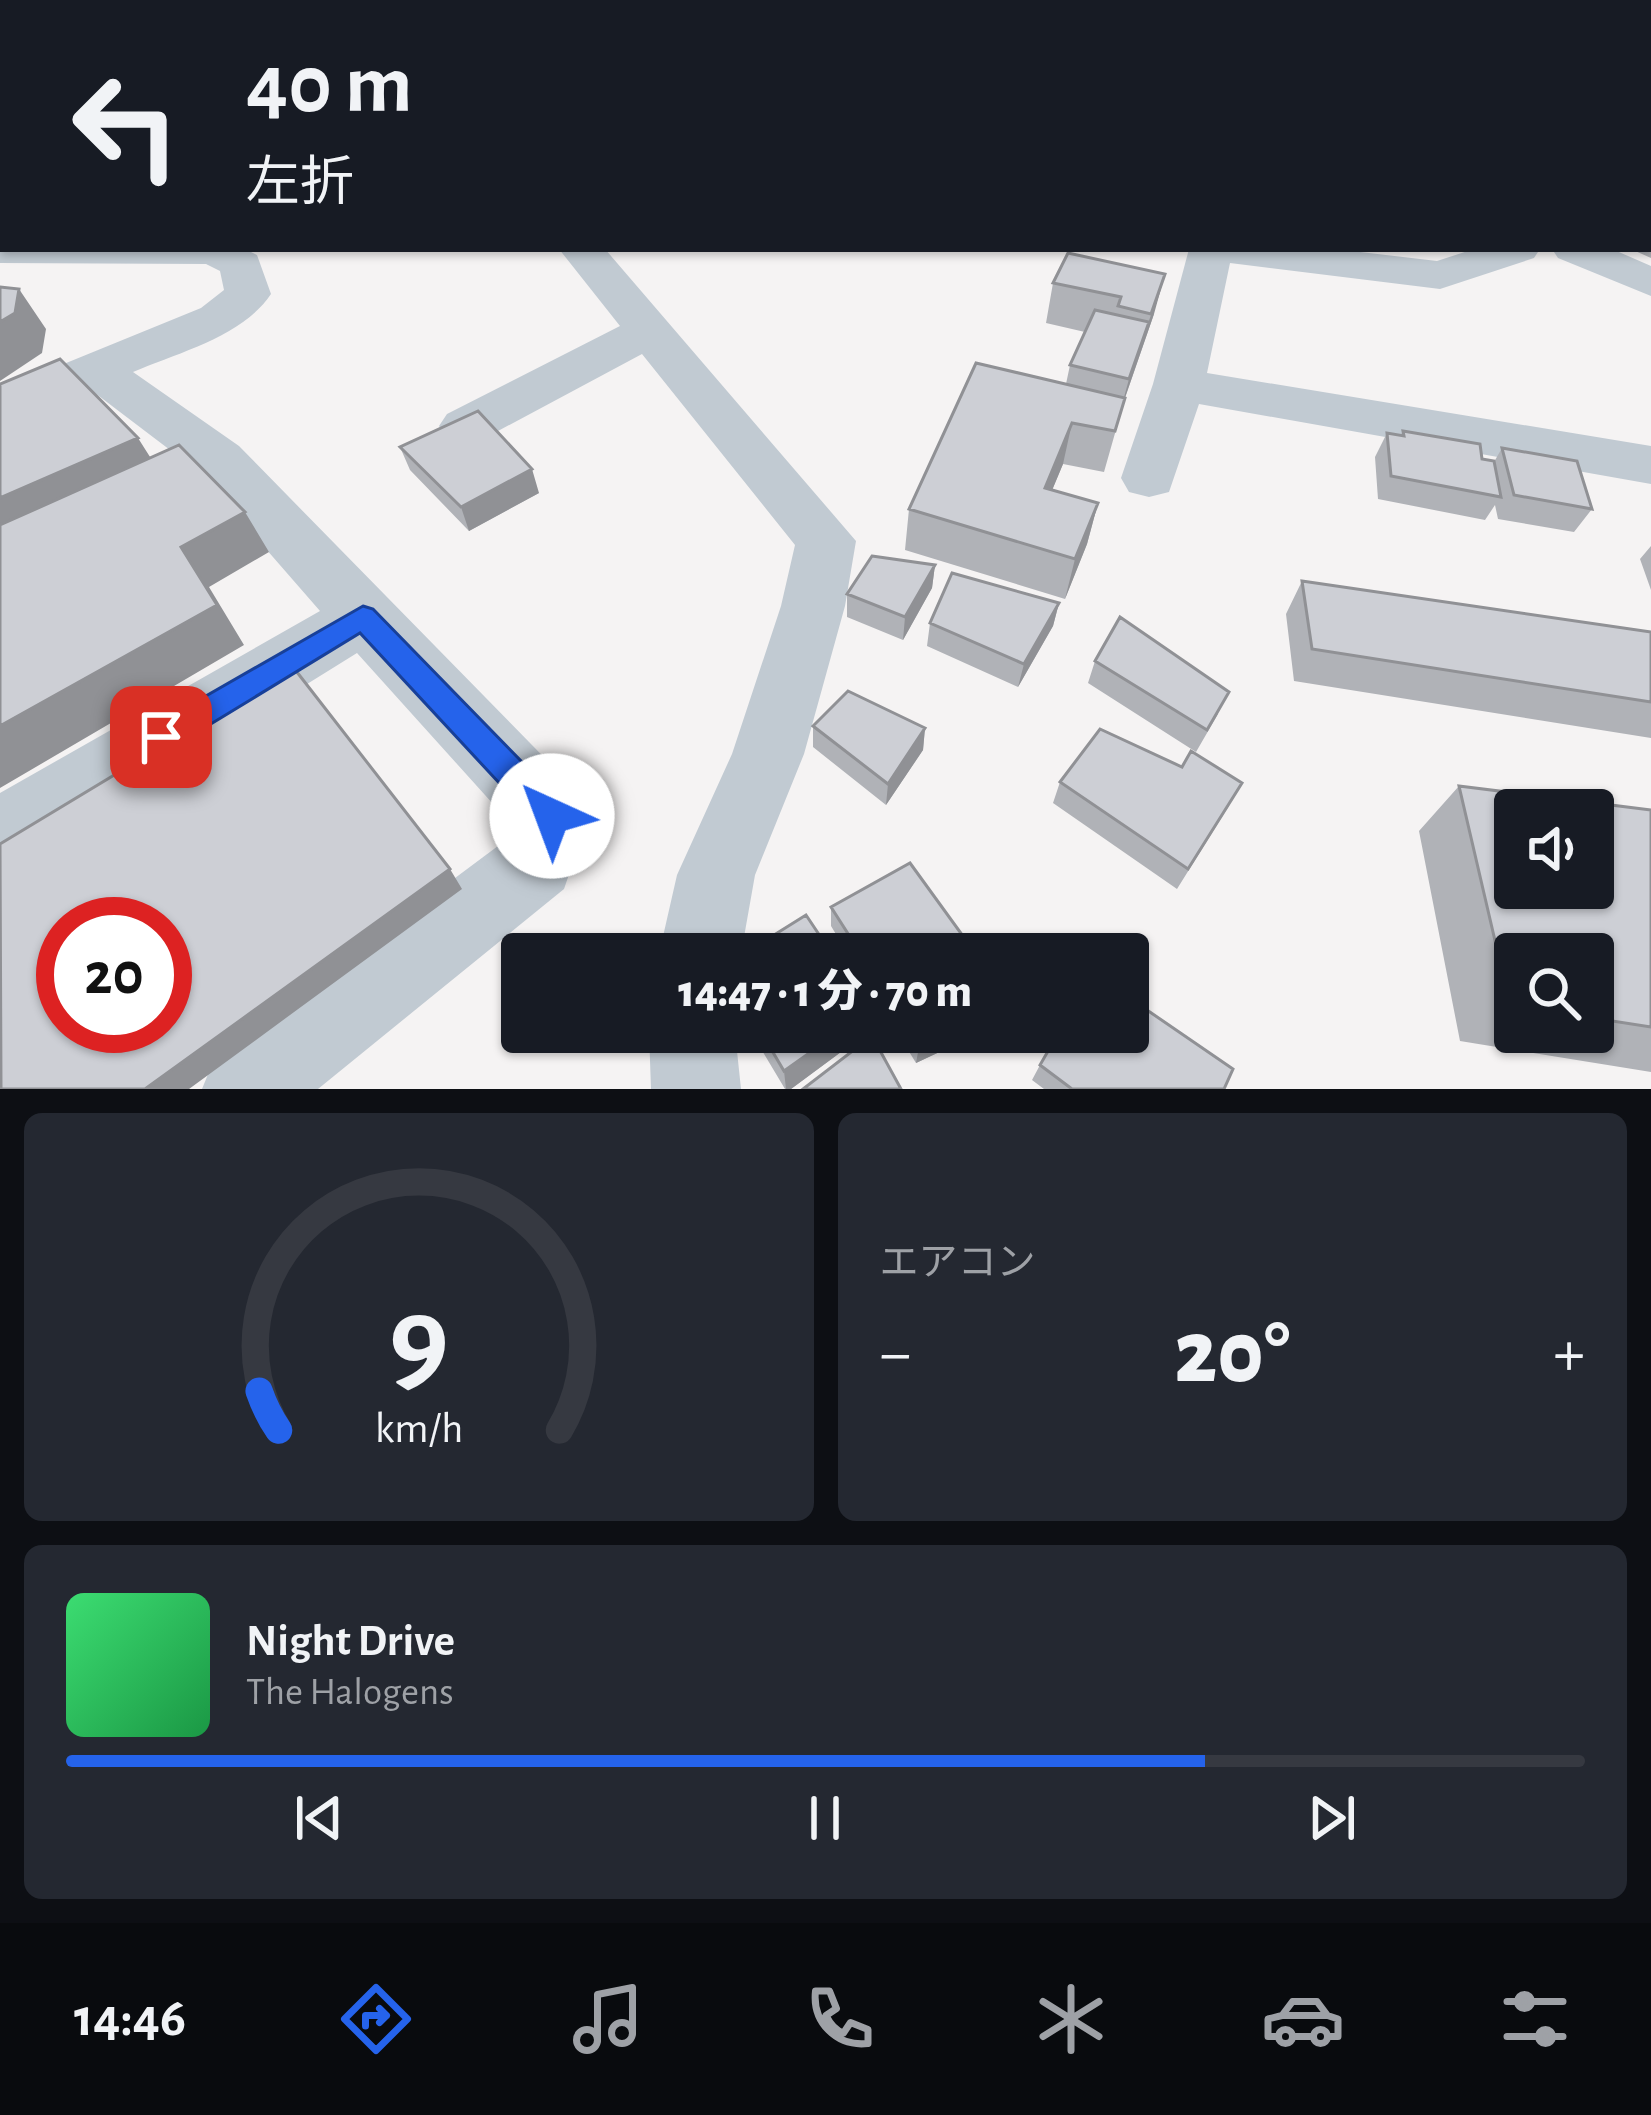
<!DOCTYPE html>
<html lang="ja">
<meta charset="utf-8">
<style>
:root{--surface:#171b24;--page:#242831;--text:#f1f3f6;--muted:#9ea1a6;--line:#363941;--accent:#2563eb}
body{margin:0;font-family:"Alegreya Sans","Noto Sans JP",sans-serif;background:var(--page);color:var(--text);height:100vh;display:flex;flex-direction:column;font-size:45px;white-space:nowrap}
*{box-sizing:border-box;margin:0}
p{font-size:39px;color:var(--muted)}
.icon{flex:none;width:66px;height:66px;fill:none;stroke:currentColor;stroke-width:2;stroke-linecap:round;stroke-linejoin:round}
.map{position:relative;height:1089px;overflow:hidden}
.side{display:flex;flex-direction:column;gap:24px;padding:24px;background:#0d0f14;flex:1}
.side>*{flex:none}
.hud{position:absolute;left:0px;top:0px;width:1653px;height:252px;box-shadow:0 3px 9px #0004;background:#171b24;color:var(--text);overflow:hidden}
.buttons{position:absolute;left:1494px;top:789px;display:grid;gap:24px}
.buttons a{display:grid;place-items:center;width:120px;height:120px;border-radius:12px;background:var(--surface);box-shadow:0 3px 9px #0004;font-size:60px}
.speed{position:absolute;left:36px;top:897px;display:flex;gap:24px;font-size:60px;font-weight:700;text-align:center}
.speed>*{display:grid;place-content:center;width:156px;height:156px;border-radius:50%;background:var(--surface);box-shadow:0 3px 9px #0004;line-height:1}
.speed .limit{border:18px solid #d22;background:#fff;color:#111}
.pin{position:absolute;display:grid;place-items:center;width:102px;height:102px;color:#fff;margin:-51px;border-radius:24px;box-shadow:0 6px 18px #0006}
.me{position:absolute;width:132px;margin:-66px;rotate:317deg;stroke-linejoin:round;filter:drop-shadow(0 0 9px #0008)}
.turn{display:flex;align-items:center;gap:42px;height:252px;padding:0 48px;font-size:54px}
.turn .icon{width:156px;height:156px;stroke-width:2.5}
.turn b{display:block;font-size:84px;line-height:102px}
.big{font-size:90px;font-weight:800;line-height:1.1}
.side .tile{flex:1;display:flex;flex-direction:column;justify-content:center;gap:18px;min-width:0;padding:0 42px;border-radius:18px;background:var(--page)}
.side .dial{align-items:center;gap:0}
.dial svg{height:312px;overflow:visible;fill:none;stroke:var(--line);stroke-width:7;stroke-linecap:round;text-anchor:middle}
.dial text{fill:var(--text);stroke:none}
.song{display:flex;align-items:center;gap:36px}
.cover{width:144px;height:144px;border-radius:18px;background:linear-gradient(135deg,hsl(140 70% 55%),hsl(140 70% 35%))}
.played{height:12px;border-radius:6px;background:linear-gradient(90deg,var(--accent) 75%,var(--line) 75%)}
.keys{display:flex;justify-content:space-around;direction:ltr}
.heat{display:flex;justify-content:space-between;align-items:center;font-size:66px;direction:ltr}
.side .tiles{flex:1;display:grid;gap:24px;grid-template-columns:1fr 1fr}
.tile:last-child{grid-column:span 2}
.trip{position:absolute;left:501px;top:933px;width:648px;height:120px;border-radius:12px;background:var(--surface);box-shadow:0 3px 9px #0004;font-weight:800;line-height:120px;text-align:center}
.menu{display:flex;height:192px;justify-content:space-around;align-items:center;background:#090b0e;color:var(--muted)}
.menu .icon{width:84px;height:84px}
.menu .active{color:var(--accent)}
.menu b{font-size:54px;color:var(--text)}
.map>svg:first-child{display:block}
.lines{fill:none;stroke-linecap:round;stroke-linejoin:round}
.minor{fill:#c1cad2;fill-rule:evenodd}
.wall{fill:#b0b2b7;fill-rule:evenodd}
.shaded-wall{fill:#909195}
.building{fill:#cdcfd5;stroke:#909195;stroke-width:3;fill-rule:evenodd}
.route{fill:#2563eb;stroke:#184099;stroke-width:3}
</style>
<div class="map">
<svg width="1651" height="1089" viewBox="0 0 1651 1089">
<rect width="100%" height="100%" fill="#f5f3f3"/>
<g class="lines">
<!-- minor -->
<path class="minor" d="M380,0H410L412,3H382Z
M701,0H734L736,3H703Z
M1136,0H1173L1175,3H1138Z
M1401,0H1435L1437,3H1403Z
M1650,179H1651V203H1650Z
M0,237L3,249H245L257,255L271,294C242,337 179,352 133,372L239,446L578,792L589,816L564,889L318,1089H202L215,1057L506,840L512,825L357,653L27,858L0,868V793L320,611L199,472L91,390L0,427V390L201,308L224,290L220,271L206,264L0,263Z
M559,249H605L856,541L845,606L804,754L755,875L741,954H659L677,875L732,754L781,606L795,545L642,354L485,438L466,443L447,438L439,426L447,414L620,326Z
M1189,249H1335L1437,261L1474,249H1540L1534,258L1440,289L1230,263L1207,373L1651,446V484L1199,404L1169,492L1149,497L1129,492L1121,478L1153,384Z
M1552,249H1612L1651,266V296L1558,258Z
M649,1032H735L741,1089H651Z"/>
</g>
<!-- wall -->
<path class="wall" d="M1651,225V258L1633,250L1650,249Z
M1068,253L1154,314L1125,398L1104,472L1063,464L1052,490L1098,503L1087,544L1065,599L905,550L909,509L1066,384L1070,365L1085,332L1046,323L1053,283Z
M1403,431L1494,462L1502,448L1592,509L1574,532L1498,519L1495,505L1485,520L1378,499L1375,457L1387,433L1400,436Z
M400,447L539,493L469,531L410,470Z
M1651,546V590L1640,559Z
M935,565L932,588L903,640L847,617V594Z
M1302,581L1651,632V738L1294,681L1286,614Z
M1059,603L1053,626L1018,687L927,646L930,623Z
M1095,661L1218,714L1196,752L1088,683Z
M813,726L925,728L923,750L886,805L813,747Z
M1060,782L1230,804L1177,889L1053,803Z
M1459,786L1651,810V1072L1460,1041L1419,831ZM1515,954H1593V1032H1515Z
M831,907L976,954H848L831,926Z
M751,1032H868L791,1089H785Z
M897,1032H982L916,1063Z
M1040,1065L1224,1089H1044L1032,1080Z"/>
<!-- shaded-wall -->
<path class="shaded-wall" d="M1165,274L1154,314L1120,412L1129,379Z
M19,289L46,329L42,353L0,381V322Z
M1072,423L1063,464L1036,529L1045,488Z
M138,438L164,479L0,555V498Z
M532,469L539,493L469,531L461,507Z
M1098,503L1087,544L1065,599L1075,559Z
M245,512L269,552L209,587L244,645L0,788V726L181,547Z
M935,565L932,588L903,640L905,617Z
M1059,603L1053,626L1018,687L1024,664Z
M925,728L923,750L886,805L888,784Z
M450,869L462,889L189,1089H145Z
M839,1032H868L791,1089H786L784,1071Z
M952,1032H982L916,1063L919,1047Z"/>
<!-- building -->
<path class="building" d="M1068,253L1165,274L1151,314L1118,306L1121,297L1053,283Z
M0,287L19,289L15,313L0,322Z
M1095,310L1149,322L1129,379L1070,365Z
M60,359L138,438L0,498V384Z
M976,363L1125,398L1115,431L1072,423L1045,488L1098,503L1075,559L909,509Z
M478,411L532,469L461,507L400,447Z
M1403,431L1480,444L1482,459L1494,461L1501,497L1391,476L1387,433L1404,436Z
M179,445L245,512L181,547L217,605L0,726V525Z
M1502,448L1577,461L1592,509L1514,495Z
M872,556L935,565L905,617L847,594Z
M952,573L1059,603L1024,664L930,623Z
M1302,581L1651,632V702L1312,649Z
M1120,617L1229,692L1207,730L1095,661Z
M293,667L450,869L145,1089H1L0,844ZM63,924H165V1026H63Z
M848,691L925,728L888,784L813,726Z
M1100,729L1182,767L1191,751L1242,783L1188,869L1060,782Z
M1459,786L1651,810V1027L1593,1018V954H1515V1005H1510ZM1515,810H1593V888H1515Z
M910,863L976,954H861L831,907Z
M806,915L832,954H748L747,952Z
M1128,997L1233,1069L1224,1089H1072L1040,1065L1059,1032H1128Z
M761,1032H839L784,1071Z
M910,1032H952L919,1047Z
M872,1036L901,1089H803Z"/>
<!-- route -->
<path class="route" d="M363,606L373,609L564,805L569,816L564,827L552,832L540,827L360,633L173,747L161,751L150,747L145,737L150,728Z"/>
</svg>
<div class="buttons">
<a><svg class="icon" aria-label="sound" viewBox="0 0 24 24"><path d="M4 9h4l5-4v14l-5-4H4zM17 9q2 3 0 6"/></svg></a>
<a><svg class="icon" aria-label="search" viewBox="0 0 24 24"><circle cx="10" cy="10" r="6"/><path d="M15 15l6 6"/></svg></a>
</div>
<div class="speed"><div class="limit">20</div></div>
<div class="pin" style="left:161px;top:737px;background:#d93025"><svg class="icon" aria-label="arrive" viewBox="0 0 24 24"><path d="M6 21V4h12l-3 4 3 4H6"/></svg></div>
<svg class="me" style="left:552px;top:816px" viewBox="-20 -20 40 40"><circle r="19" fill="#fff"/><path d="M0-13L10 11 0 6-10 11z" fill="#2563eb"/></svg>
<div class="trip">14:47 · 1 分 · 70 m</div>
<div class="hud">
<div class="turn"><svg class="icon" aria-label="left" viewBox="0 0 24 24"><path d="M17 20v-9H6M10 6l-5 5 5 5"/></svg><div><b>40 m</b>左折</div></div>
</div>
</div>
<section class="side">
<div class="tiles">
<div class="tile dial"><svg viewBox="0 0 100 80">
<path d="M14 69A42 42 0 1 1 86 69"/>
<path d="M14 69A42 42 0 0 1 9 59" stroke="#2563eb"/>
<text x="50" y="56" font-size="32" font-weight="700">9</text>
<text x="50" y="72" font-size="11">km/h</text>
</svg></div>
<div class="tile"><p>エアコン</p>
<div class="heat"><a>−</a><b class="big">20°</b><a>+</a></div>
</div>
<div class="tile">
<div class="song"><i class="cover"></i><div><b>Night Drive</b><p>The Halogens</p></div></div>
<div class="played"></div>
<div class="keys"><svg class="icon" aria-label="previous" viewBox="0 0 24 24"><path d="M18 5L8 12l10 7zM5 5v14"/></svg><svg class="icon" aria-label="pause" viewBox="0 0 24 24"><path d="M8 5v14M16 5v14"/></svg><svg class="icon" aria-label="next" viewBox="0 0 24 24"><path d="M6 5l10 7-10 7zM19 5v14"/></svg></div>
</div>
</div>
</section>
<nav class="menu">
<b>14:46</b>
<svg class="icon active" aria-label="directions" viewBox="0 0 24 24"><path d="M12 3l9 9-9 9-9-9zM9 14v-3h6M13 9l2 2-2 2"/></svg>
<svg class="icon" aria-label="music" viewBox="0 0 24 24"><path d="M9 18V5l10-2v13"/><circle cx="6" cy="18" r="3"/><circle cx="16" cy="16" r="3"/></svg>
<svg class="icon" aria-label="phone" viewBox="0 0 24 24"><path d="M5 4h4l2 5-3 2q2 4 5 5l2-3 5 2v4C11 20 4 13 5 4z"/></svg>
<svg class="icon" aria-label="climate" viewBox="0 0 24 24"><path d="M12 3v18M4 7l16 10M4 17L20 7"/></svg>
<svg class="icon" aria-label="car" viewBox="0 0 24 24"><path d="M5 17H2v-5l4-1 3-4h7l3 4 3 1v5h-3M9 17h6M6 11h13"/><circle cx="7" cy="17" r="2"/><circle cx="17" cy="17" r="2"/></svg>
<svg class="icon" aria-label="filters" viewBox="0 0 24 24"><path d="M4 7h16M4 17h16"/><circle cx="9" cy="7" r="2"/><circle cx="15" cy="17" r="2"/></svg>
</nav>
